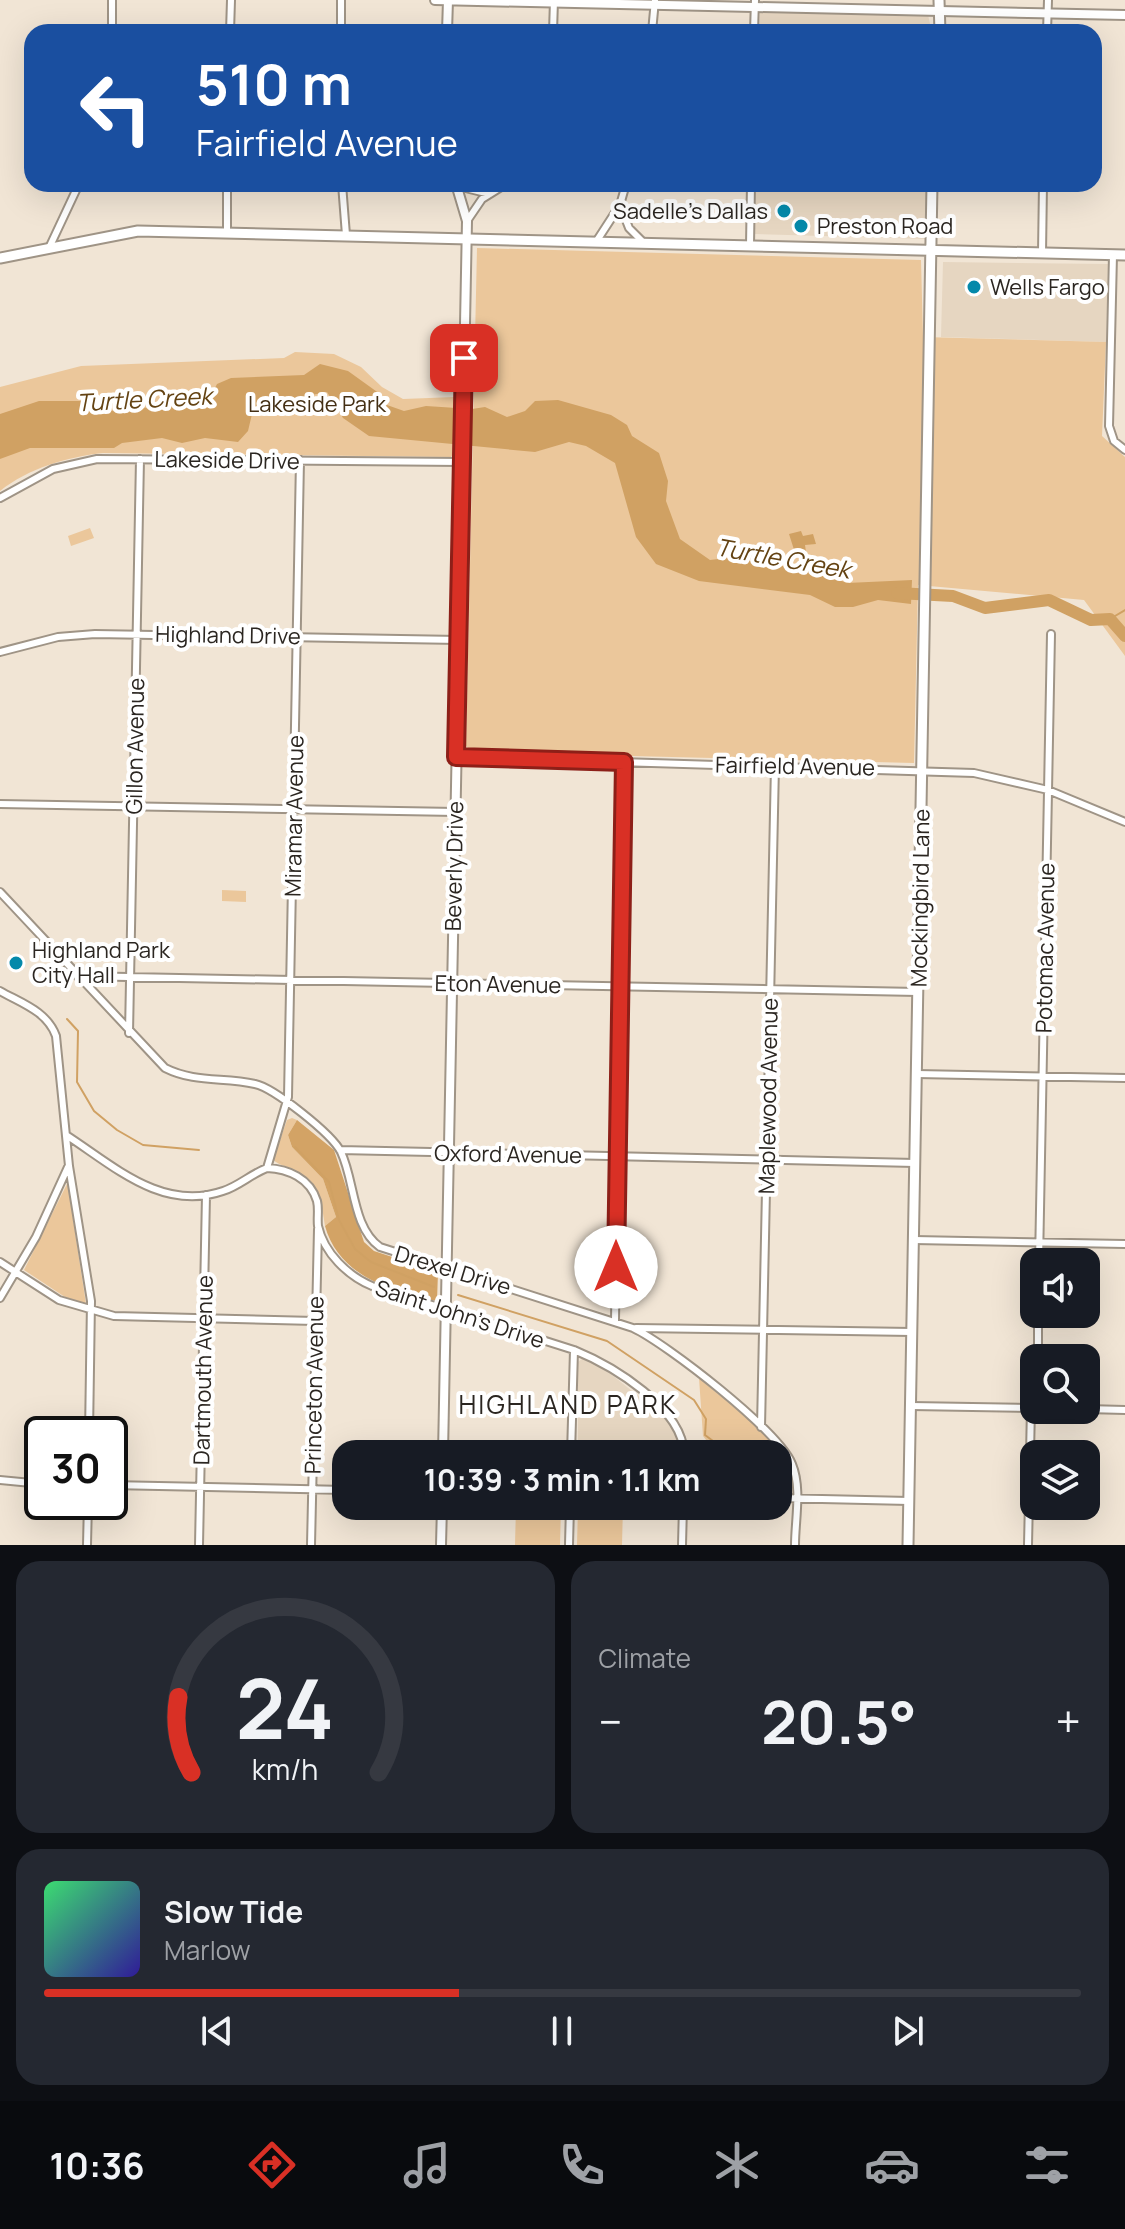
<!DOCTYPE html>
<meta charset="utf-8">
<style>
:root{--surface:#171b24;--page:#242831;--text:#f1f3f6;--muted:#9ea1a6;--line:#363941;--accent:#d93025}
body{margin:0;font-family:Manrope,sans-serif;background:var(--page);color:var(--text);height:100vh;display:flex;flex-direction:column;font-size:30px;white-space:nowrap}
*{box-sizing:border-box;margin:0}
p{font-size:26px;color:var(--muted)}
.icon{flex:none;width:44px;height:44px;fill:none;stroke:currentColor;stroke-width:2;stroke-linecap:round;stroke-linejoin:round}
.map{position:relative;height:1545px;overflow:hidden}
.details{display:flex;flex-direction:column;gap:16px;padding:16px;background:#0d0f14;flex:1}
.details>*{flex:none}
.top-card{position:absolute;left:24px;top:24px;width:1078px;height:168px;border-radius:24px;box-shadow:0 8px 32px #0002;background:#1a4fa0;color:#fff;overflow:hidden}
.controls{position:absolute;left:1020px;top:1248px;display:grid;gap:16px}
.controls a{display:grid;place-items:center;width:80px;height:80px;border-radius:16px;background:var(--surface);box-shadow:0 8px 32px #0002;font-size:40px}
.speed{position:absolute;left:24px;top:1416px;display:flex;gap:16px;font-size:40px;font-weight:700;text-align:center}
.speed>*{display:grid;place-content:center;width:104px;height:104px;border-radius:50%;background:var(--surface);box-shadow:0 8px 32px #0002;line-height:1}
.speed .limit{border:4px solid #111;border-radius:12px;background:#fff;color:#111}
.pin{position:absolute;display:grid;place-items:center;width:68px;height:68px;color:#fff;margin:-34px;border-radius:16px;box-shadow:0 4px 12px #0006}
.me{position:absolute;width:88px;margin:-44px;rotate:0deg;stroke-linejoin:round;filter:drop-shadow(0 0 6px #0008)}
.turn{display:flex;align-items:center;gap:28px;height:168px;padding:0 40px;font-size:36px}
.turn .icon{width:104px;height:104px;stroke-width:2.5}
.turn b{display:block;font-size:56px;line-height:68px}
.big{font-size:60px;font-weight:700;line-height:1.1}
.details .card{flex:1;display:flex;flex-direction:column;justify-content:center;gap:12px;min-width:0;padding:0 28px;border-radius:24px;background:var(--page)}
.details .dial{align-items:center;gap:0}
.dial svg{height:208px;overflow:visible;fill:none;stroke:var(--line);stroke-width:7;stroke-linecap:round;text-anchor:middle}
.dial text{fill:var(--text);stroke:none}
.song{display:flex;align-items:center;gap:24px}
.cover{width:96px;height:96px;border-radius:12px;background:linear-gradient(135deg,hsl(140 70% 55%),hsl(250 70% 35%))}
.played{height:8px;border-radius:4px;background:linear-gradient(90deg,var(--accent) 40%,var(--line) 40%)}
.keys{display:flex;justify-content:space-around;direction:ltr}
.heat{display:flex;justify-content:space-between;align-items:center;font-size:44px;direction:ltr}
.details .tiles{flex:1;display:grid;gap:16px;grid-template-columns:1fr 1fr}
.card:last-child{grid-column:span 2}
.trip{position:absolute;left:332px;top:1440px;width:460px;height:80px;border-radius:24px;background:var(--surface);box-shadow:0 8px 32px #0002;font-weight:700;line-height:80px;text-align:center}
.tabs{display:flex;height:128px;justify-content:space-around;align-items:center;background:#090b0e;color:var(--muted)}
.tabs .icon{width:56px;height:56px}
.tabs .selected{color:var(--accent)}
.tabs b{font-size:36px;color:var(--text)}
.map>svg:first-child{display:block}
.built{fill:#e6d6c1}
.green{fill:#ebc79b}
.forest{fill:#d3a365}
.water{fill:#d0a163}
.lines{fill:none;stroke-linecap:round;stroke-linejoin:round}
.stream{stroke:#d0a163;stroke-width:2}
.river{stroke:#d0a163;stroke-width:12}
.minor-casing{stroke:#9f9486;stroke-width:10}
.tertiary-casing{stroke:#9f9486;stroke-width:12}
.secondary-casing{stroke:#9f9486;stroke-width:13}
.minor{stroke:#fff;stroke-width:6}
.tertiary{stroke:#fff;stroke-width:8}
.secondary{stroke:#fff;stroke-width:9}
.route-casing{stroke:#8d1f18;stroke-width:20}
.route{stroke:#d93025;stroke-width:14}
.poi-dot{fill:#0489aa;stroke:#fff;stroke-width:3}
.labels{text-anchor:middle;stroke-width:8;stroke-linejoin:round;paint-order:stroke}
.poi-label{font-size:22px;fill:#2b2621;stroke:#fff;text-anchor:start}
.park-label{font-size:22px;fill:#442f14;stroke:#fff}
.street-label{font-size:22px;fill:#2b2621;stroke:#fff}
.water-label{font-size:24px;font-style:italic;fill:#644313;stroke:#fff}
.quarter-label{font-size:26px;letter-spacing:2px;fill:#2b2621;stroke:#fff}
</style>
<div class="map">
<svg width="1125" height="1545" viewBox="0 0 1125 1545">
<rect width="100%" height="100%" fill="#f1e5d5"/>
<!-- built -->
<path class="built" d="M760,11L928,15L932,32H759Z
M756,184H928L926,239L754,234Z
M943,262L1108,264L1106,342L941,337Z
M583,1358L602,1367L667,1419L678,1438L679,1454H578V1362Z"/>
<!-- green -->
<path class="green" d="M477,248L921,260L923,337L1106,342L1102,436L1125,457V656L1084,600L918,585L914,763L472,752L466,746Z
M295,352L334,354L361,367L382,387L403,399L455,397V451L451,457L103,453C67,457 29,468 0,491V387L81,366L284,358Z
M90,528L94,538L71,546L68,536Z
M222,890L246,891V902L222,901Z
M292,1118L297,1120L288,1135L292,1147L323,1179L336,1217L325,1226C322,1204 318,1182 296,1171C288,1167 281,1166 273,1160L287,1120Z
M67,1184L68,1186L86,1304L65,1297L24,1270Z
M699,1378C732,1407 777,1435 790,1478L778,1474V1454L714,1450L703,1436Z
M516,1506H561L560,1545H515Z
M578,1506H623L622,1545H577Z"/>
<!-- forest -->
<path class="forest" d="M297,1120L334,1150L364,1242L374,1251L438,1272L437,1301C391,1292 339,1276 325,1226L336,1217L323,1179L292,1147L288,1135Z"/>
<!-- water -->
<path class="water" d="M320,364L348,371L380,394L387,405L404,411L426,406L472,409L485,407L507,417L525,411L535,401L558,400L611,415L627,425L632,436L659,453L668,481L666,501L680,539L710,560L727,558L760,562L821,573L847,583L912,580L911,604L878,600L853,607H835L810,595L699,581L656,564L636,537L615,463L586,446L569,442L535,452L369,436L343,418L327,392L291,399L280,396L252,414L248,431L238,442L205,438L182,443L162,438L122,443L114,448H30L0,459V414L39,401H84L108,411L208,402L217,384L231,378L304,375Z
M801,531L803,536L813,534L816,544L805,545L806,552L796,556L789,534Z"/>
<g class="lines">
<!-- stream -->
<path class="stream" d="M1110,619L1125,610
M67,1019L78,1031L77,1082L94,1111L117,1130L143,1145L199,1150
M295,1147L329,1182L339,1220L355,1249L371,1262L434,1287
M458,1295L607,1341L694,1400L706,1419L705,1435L713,1441"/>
<!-- river -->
<path class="river" d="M897,593L953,596L985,608L1049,600L1091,620L1110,619L1125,636"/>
<!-- minor casing -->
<g class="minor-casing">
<path id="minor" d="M112,32V0
M230,32L231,0
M341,32V0
M553,32L554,0
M652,32L655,0
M754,32L755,0
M1047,32L1048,0
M342,184L346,235
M457,186L490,194
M620,205L629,228L644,243
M467,221L482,199L506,184
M227,232V184
M596,242L620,205L626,184
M750,245L751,184
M49,248L79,184
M1042,253L1043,184
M1113,255L1109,426L1114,441L1125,450
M0,498L53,469L97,459L462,462
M0,652L58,637L95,634L459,640
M456,757L974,773L1048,790L1125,822
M0,804L456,812
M0,892L165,1068C195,1083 223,1077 255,1084C274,1088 332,1134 341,1152C355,1181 352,1227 380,1247L633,1328C667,1344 779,1431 792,1464C802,1488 795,1520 795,1545
M77,976L918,992
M0,991C21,1003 47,1011 56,1036L69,1166L91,1301L89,1434
M129,1033L140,459
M917,1074L1125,1078
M66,1135C114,1166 162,1212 223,1191C239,1186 251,1174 267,1168C288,1169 310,1178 317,1201C319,1209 317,1218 318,1226C324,1253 348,1276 372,1286L574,1350C613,1366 683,1408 684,1454
M340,1150L915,1163
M267,1168L288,1097L300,460
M914,1240L1125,1244
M0,1262L59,1300L114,1316L315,1321
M1039,1262L1051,634
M0,1298L36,1237L68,1167
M615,1321L624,762
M636,1328L912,1332
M1038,1358V1314
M911,1406L1034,1408
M1086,1409L1125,1410
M761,1427L775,765
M571,1454L574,1350
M0,1480L42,1484
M110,1485L346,1490
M778,1498L909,1501
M87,1545L88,1502
M199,1545L206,1195
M311,1545L318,1229
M569,1545L570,1506
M682,1545L683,1506
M1028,1545L1031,1408"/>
</g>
<!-- tertiary casing -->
<g class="tertiary-casing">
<path id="tertiary" d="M435,0L1125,15
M447,32L448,0
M443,1454L467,221L456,184
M441,1545L442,1506"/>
</g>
<!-- secondary casing -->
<g class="secondary-casing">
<path id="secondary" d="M939,0L940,32
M0,258L138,231L1125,255
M908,1545L932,184"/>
</g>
<!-- minor -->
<use href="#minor" class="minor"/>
<!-- tertiary -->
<use href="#tertiary" class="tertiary"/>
<!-- secondary -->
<use href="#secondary" class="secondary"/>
</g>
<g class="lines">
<!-- route casing -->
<g class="route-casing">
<path id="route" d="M464,358L456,757L624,762L616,1267"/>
</g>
<!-- route -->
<use href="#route" class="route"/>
</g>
<!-- markers -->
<g class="poi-dot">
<circle cx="784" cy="211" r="8"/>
<circle cx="801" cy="226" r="8"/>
<circle cx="974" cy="287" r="8"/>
<circle cx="16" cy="963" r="8"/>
</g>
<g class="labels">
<!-- poi labels -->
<g class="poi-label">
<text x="768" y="219" text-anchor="end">Sadelle's Dallas</text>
<text x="817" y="234">Preston Road</text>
<text x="990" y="295">Wells Fargo</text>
<text x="32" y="958">Highland Park<tspan x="32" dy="25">City Hall</tspan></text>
</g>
<!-- park labels -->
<g class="park-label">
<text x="317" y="412">Lakeside Park</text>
</g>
<!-- street labels -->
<g class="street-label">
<text transform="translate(227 460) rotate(1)" y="8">Lakeside Drive</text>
<text transform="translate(228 635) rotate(1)" y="8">Highland Drive</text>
<text transform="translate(135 746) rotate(-89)" y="8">Gillon Avenue</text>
<text transform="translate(795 766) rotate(1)" y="8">Fairfield Avenue</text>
<text transform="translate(294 816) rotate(-89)" y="8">Miramar Avenue</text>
<text transform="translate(454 866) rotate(-89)" y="8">Beverly Drive</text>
<text transform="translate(920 898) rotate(-89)" y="8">Mockingbird Lane</text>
<text transform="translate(1045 948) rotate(-89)" y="8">Potomac Avenue</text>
<text transform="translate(498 984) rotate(1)" y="8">Eton Avenue</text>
<text transform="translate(768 1096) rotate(-89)" y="8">Maplewood Avenue</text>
<text transform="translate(508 1154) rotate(1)" y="8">Oxford Avenue</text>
<text transform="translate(453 1270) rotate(17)" y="8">Drexel Drive</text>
<text transform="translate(460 1314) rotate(18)" y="8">Saint John's Drive</text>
<text transform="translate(203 1370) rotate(-89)" y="8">Dartmouth Avenue</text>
<text transform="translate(314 1385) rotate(-89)" y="8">Princeton Avenue</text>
</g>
<!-- water labels -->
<g class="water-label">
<text transform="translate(144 400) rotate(-3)" y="8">Turtle Creek</text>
<text transform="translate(783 559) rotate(10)" y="8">Turtle Creek</text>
</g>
<!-- quarter labels -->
<g class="quarter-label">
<text x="568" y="1414">HIGHLAND PARK</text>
</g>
</g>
</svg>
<div class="controls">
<a><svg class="icon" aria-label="sound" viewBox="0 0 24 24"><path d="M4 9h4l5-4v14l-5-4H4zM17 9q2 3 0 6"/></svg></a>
<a><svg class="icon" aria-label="search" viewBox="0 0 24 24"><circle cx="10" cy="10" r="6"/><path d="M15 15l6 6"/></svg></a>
<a><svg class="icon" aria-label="layers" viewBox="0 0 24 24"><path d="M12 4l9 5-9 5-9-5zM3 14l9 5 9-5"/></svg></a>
</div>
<div class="speed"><div class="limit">30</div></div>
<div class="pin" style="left:464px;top:358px;background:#d93025"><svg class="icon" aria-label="arrive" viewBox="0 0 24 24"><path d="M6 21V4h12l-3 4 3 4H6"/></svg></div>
<svg class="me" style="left:616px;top:1267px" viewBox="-20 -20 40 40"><circle r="19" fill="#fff"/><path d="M0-13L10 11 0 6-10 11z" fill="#d93025"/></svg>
<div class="trip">10:39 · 3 min · 1.1 km</div>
<div class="top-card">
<div class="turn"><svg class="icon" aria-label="left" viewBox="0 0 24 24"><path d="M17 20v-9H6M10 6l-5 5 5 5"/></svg><div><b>510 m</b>Fairfield Avenue</div></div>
</div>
</div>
<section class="details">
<div class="tiles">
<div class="card dial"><svg viewBox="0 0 100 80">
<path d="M14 69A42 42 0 1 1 86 69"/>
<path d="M14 69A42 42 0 0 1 9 40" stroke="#d93025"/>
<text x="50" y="56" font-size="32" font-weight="700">24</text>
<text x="50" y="72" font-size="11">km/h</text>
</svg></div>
<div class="card"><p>Climate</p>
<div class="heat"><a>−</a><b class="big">20.5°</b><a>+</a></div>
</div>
<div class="card">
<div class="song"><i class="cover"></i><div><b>Slow Tide</b><p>Marlow</p></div></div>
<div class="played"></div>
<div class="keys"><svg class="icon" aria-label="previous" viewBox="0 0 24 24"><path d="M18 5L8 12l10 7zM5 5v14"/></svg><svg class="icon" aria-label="pause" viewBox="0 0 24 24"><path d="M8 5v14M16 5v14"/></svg><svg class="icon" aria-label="next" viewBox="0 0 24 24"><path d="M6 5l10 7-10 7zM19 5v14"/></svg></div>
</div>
</div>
</section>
<nav class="tabs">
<b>10:36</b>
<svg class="icon selected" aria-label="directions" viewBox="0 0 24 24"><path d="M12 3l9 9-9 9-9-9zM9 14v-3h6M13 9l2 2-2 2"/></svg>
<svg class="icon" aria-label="music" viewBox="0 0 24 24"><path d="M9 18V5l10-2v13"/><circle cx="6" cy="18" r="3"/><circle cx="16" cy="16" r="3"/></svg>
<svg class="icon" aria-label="phone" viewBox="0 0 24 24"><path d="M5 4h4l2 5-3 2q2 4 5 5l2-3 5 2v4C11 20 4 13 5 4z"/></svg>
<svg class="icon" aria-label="climate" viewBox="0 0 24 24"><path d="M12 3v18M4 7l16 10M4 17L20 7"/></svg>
<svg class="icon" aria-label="car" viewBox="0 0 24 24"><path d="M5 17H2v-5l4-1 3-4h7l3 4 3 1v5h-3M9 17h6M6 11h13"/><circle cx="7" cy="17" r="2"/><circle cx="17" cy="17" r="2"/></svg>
<svg class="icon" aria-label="filters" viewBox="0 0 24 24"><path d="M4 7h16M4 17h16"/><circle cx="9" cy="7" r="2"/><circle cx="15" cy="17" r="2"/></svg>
</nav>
